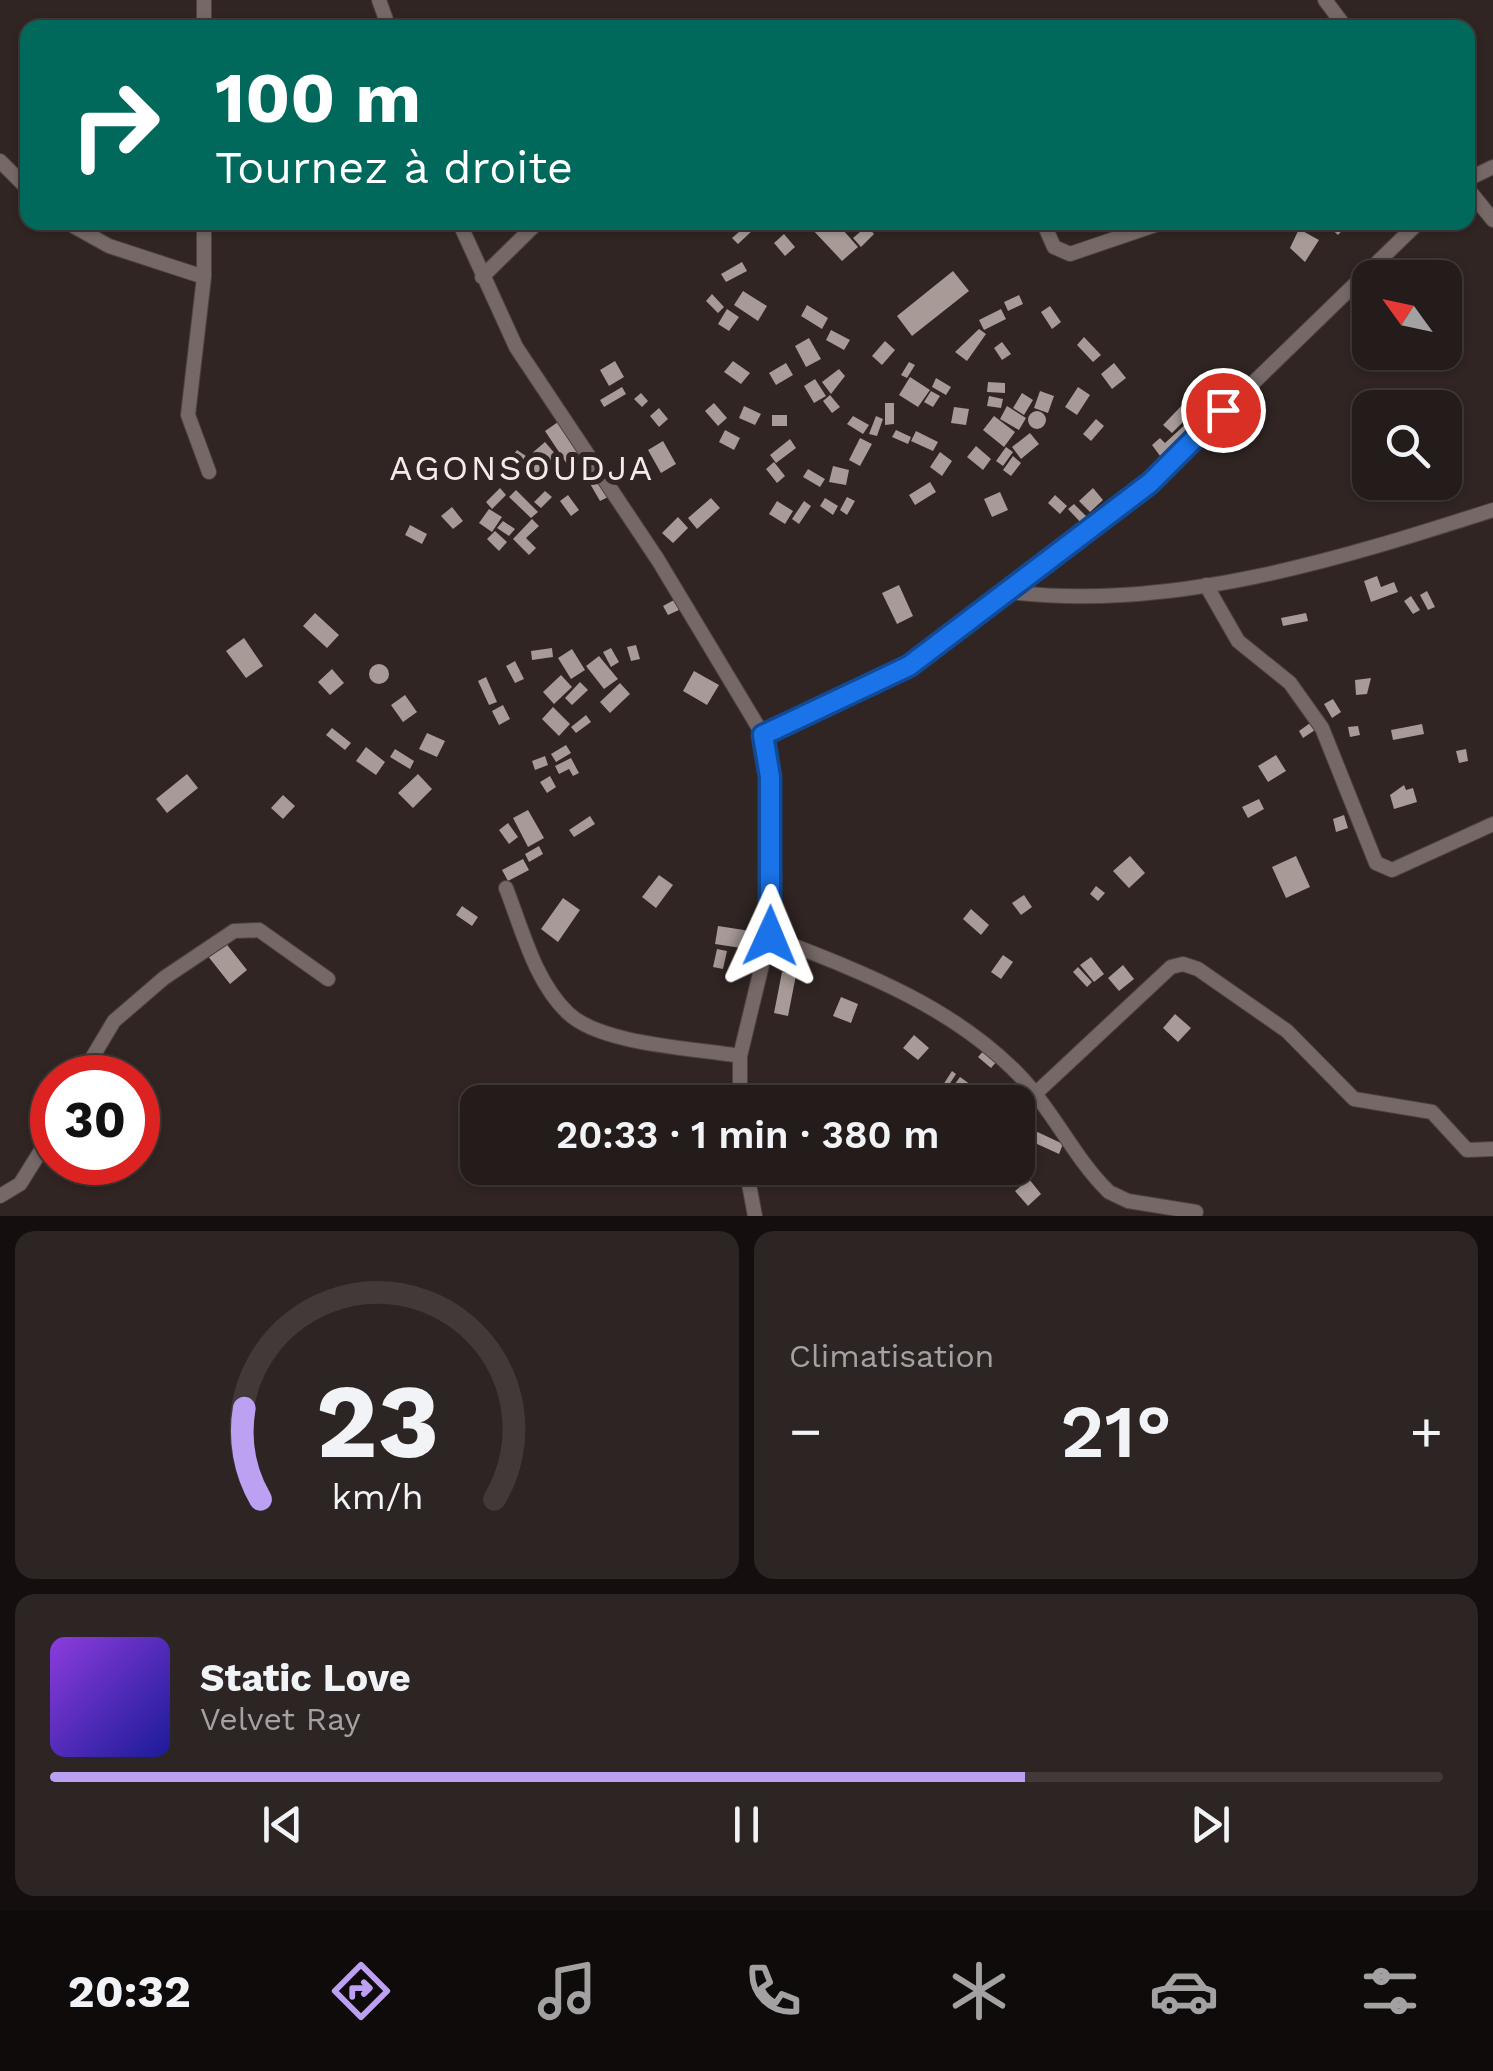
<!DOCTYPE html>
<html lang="fr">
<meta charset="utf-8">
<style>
:root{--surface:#241c1a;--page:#2c2523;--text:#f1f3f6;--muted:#a3a1a2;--line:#413a39;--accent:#bca0f2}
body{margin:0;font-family:"Work Sans",sans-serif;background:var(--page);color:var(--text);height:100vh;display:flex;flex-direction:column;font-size:38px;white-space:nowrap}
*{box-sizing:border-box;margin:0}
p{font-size:32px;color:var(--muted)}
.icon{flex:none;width:55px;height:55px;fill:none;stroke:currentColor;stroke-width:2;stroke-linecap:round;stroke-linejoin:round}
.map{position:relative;height:1216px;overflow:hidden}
.panel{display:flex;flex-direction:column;gap:15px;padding:15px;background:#140f0e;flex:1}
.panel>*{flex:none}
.top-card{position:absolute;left:20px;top:20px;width:1455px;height:210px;border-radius:20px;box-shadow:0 2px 8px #0004,0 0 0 2px var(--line);background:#00695c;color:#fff;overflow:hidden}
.needle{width:65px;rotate:303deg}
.buttons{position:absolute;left:1352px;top:260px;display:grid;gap:20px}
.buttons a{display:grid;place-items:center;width:110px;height:110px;border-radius:20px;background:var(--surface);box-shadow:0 2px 8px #0004,0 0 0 2px var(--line);font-size:50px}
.speed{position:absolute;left:30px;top:1055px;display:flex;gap:20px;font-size:50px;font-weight:700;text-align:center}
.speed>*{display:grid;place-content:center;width:130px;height:130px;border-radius:50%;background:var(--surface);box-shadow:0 2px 8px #0004,0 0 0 2px var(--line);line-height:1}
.speed .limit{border:15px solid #d22;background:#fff;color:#111}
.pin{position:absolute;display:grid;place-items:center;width:85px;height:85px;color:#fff;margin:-42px;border:5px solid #fff;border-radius:50%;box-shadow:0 2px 10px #0007}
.me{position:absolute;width:110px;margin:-55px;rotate:1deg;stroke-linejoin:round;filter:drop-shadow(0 0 8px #0008)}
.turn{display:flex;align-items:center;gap:35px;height:210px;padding:0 30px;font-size:45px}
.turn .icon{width:130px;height:130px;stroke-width:2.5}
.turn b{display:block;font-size:70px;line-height:85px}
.big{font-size:75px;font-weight:600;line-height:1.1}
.panel .tile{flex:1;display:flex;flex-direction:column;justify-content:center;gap:15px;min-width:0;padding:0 35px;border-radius:20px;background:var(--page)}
.panel .dial{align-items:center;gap:0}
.dial svg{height:260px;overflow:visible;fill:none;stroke:var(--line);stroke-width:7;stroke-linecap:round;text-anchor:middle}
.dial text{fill:var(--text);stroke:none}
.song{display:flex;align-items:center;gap:30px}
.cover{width:120px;height:120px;border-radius:15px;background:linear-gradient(135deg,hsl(270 70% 55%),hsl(240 70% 35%))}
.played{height:10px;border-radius:5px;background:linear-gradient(90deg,var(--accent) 70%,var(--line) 70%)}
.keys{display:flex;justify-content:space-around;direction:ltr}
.heat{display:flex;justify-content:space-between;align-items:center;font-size:55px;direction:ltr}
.panel .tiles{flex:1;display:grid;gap:15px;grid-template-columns:1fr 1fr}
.tile:last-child{grid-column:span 2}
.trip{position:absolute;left:460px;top:1085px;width:575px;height:100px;border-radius:20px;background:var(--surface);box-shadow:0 2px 8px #0004,0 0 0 2px var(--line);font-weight:600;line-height:100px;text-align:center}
.dock{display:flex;height:160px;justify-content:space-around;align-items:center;background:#0e0b0a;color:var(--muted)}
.dock .icon{width:70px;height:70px}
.dock .active{color:var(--accent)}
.dock b{font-size:45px;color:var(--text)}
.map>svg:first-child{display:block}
.building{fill:#a79a97}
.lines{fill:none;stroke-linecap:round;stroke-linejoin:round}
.minor-casing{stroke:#4c4342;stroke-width:16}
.minor{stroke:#756866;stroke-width:14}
.route-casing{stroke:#114b97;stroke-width:25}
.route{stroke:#1a73e8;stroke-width:18}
.labels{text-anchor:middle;stroke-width:10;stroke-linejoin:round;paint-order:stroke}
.quarter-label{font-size:35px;letter-spacing:2.5px;fill:#f4eceb;stroke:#302523}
</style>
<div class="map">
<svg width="1493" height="1216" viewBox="0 0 1493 1216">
<rect width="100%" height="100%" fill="#302523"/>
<!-- building -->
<path class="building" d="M817,222H836L858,247L842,261L811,228Z
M1324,222H1350L1338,235Z
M748,224L753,230L738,244L732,238Z
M867,226L874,234L861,247L853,238Z
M1299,229L1319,240L1305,262L1290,248Z
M784,234L795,247L785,256L774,243Z
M742,262L747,271L726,282L721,274Z
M953,271L969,291L912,336L897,316Z
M743,291L767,306L758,321L734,305Z
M712,294L724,307L718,313L706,301Z
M1019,295L1023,304L1008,311L1004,302Z
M807,305L828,318L822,329L801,316Z
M1050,306L1061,322L1052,329L1041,312Z
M727,309L739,317L729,331L718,324Z
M1001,309L1006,319L984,330L979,320Z
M979,329L986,334L967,361L955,352Z
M831,330L850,340L844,350L826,340Z
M1084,337L1101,355L1093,362L1077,345Z
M809,338L821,359L806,367L795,346Z
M885,341L895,350L882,365L872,356Z
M1002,342L1011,354L1002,360L994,348Z
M615,361L624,377L609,386L600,370Z
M733,361L750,373L741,384L724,372Z
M909,362L915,365L907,378L901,375Z
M786,363L793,375L776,385L769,373Z
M1114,363L1126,378L1112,389L1101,374Z
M839,369L845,376L831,394L822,382Z
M910,377L930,390L918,407L899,395Z
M936,378L951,387L946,395L932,387Z
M815,379L826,396L814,403L804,386Z
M988,382L1005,383V393L987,392Z
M622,387L626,394L604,407L600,400Z
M1078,387L1090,395L1077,415L1065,407Z
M931,391L940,396L933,407L924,402Z
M1040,391L1054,396L1048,413L1034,408Z
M641,393L648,401L642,407L634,399Z
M1022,393L1033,400L1024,415L1013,408Z
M830,395L840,407L832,413L823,401Z
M989,396L1003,399L1001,408L987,406Z
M1186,401L1195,410L1172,433L1163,425Z
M714,403L727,418L718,426L705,411Z
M885,403H894V424L885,425Z
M744,406L761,414L755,425L739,418Z
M1007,406L1026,418L1019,430L1000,419Z
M954,407L969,409L966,425L951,423Z
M659,408L668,419L659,427L650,416Z
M1028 420a9 9 0 1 1 18 0a9 9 0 1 1-18 0Z
M772,415H787V426H772Z
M853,416L869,425L863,434L847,424Z
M876,416L883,419L877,436L869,434Z
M994,416L1015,432L1004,447L983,430Z
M1096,419L1104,426L1091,441L1083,434Z
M1189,421L1197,429L1163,460L1152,445L1160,438L1165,443Z
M558,422L585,461L571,470L545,431Z
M725,430L740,438L734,450L719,442Z
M896,430L911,437L908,444L892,437Z
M916,431L938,442L933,451L911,441Z
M1030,433L1039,444L1021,459L1012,447Z
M860,438L872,444L860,466L849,460Z
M790,439L796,448L776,463L770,455Z
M663,441L676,464L661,473L648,450Z
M545,442L557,456L536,474L524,460Z
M976,446L991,459L983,470L967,457Z
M1006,447L1013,452L1003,466L996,461Z
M517,450L526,456L521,463L528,468L520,479L504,467Z
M940,452L952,461L942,476L930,467Z
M1013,456L1021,463L1011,476L1003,470Z
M774,462L785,476L777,483L766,469Z
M833,466L849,470L846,485L829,482Z
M808,469L825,479L820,487L803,477Z
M599,476L610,496L600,501L589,482Z
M930,482L936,492L915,505L909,495Z
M500,488L506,495L492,509L486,502Z
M1093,488L1103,500L1090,512L1079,501Z
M516,490L538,512L531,518L509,497Z
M545,491L552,497L541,508L534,502Z
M1000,492L1008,510L992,517L984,499Z
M568,495L579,510L571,516L560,501Z
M1055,495L1067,506L1060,514L1048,503Z
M847,497L855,501L847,515L840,510Z
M711,498L720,508L697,529L688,518Z
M825,498L838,506L833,515L820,506Z
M777,501L793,511L785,524L769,514Z
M804,501L811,506L799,524L792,519Z
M1074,504L1089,519L1083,525L1068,509Z
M452,507L463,521L453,529L441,516Z
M489,509L502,517L492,532L479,523Z
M678,517L688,528L673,543L662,533Z
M532,519L539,526L526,538L536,548L529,555L513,539Z
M503,521L515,529L509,536L497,528Z
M410,525L427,534L422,544L405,535Z
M495,531L507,542L499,551L487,539Z
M1377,576L1381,587L1394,582L1398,592L1371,602L1364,581Z
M899,585L913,616L897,624L882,593Z
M1427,591L1435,607L1428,610L1420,595Z
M1411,596L1420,610L1413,614L1404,601Z
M674,600L679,610L668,615L663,606Z
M315,613L339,635L327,648L303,626Z
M1306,613L1308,621L1283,626L1281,618Z
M244,638L263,666L246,678L226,651Z
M636,645L640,659L631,661L627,647Z
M552,648L553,657L532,660L531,651Z
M611,648L619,662L611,667L603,652Z
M572,649L585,670L571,679L558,658Z
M599,656L618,679L604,689L586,666Z
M515,661L524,679L515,683L506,666Z
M369 674a10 10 0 1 1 20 0a10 10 0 1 1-20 0Z
M332,669L344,683L330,695L318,682Z
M694,671L719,685L707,705L683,691Z
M561,675L572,687L554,704L543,692Z
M486,677L497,702L489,705L478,681Z
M1371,678L1367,694L1356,695L1355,680Z
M580,682L588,690L572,705L565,698Z
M620,683L630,694L610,713L600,702Z
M405,695L417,712L403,722L391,705Z
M1333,699L1341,712L1332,718L1324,704Z
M503,705L510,719L499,725L492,711Z
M553,707L570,724L559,736L542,719Z
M586,715L591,722L576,733L571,727Z
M1313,721L1318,728L1303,738L1299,731Z
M1422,724L1424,734L1393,740L1391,730Z
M1358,726L1360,735L1350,737L1348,727Z
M332,728L351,743L345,750L326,735Z
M427,733L445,741L437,757L419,749Z
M566,745L571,753L556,762L551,754Z
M366,747L385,762L376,775L356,761Z
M395,749L414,761L410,769L390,757Z
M1466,749L1468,761L1459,763L1456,751Z
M1276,755L1286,771L1268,782L1258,766Z
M545,756L548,765L535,770L532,761Z
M571,758L579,773L573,776L569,769L559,774L555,766Z
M187,774L198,788L167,813L156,799Z
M418,774L432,789L413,808L398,793Z
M550,776L556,787L547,793L540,782Z
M1404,785L1406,790L1413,788L1417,802L1394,809L1390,795Z
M283,795L295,806L283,819L271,808Z
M1259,799L1264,809L1248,818L1242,807Z
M528,810L544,838L528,847L513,818Z
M1344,815L1348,828L1336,832L1333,819Z
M590,816L595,824L574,837L569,830Z
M508,823L518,837L509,844L499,830Z
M539,846L543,854L529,862L525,854Z
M1130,856L1145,873L1129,888L1113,871Z
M1296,856L1310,887L1286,898L1272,867Z
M523,859L529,870L508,881L502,870Z
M659,875L673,885L656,908L642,897Z
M1096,886L1105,893L1098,901L1090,894Z
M1024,895L1032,907L1021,915L1012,903Z
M563,898L580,910L558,942L541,929Z
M462,906L478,917L472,926L456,915Z
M971,909L989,925L981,935L963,919Z
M718,926L757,932L754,950L715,944Z
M224,941L247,970L230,984L207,955Z
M717,949L727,951L723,969L713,967Z
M1003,955L1013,962L1001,979L991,972Z
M1091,957L1104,974L1094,982L1080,965Z
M1123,965L1134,979L1119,991L1108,978Z
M1078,967L1092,982L1087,987L1073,972Z
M782,972L796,975L788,1016L774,1013Z
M841,997L858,1004L851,1023L833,1016Z
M1175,1014L1191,1028L1178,1042L1163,1028Z
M914,1035L929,1048L918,1060L903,1048Z
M986,1048L999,1059L991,1068L978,1057Z
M952,1071L956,1074L947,1088L943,1085Z
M960,1077L974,1087L964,1102L949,1092Z
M981,1083L997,1093L990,1102H967Z
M1029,1128L1063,1144L1059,1154L1024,1138Z
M1029,1179L1041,1194L1028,1206L1015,1191Z"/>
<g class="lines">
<!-- minor casing -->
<g class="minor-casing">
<path id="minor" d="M204,0V28
M379,0L389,28
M1325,0L1346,28
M0,161L28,189
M1468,179L1493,167
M1468,189L1493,220
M66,222L109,246L204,277
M204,222V277L188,415L209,472
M459,222L516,347L658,560L763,735L770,777L769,936L740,1056V1102
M1043,222L1054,247L1070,254L1164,222
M482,277L538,222
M1206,585L1238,641L1290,683L1322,728L1376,863L1392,870L1493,824
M1010,592C1171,612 1340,559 1493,510
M763,735L909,666L1150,483L1419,222
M506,888C522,929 535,982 568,1013C601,1045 695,1048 740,1056
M769,936C859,971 952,1005 1021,1077C1054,1112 1074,1158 1109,1192L1128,1201L1196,1212
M80,1078L114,1021L164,978L234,931L259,930L328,979
M1035,1094L1171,967L1183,964L1198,969L1287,1031L1354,1099L1432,1112L1467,1150L1493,1149
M746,1168L755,1216
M0,1196L20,1184L52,1133"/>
</g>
<!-- minor -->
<use href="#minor" class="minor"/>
</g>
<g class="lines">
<!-- route casing -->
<g class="route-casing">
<path id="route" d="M770,936V777L763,735L909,666L1150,483L1223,410"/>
</g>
<!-- route -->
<use href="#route" class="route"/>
</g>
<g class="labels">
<!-- quarter labels -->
<g class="quarter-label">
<text x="522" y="480">AGONSOUDJA</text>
</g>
</g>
</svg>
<div class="buttons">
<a><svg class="needle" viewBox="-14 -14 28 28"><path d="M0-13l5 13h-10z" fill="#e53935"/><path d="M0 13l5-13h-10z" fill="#a3a1a2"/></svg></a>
<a><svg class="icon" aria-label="search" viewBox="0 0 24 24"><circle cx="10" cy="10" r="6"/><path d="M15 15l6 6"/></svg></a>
</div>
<div class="speed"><div class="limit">30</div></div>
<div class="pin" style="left:1223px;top:410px;background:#d93025"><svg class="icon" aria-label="arrive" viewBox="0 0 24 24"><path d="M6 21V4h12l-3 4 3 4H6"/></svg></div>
<svg class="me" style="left:770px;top:936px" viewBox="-20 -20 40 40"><path d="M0-17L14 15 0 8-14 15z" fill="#1a73e8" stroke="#fff" stroke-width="4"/></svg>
<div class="trip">20:33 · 1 min · 380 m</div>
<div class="top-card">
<div class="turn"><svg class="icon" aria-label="right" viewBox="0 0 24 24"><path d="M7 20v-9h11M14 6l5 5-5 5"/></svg><div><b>100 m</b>Tournez à droite</div></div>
</div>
</div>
<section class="panel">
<div class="tiles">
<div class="tile dial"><svg viewBox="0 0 100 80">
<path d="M14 69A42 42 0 1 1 86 69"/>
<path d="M14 69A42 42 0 0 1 9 41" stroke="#bca0f2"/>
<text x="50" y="56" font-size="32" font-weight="700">23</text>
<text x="50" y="72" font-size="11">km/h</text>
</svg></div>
<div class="tile"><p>Climatisation</p>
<div class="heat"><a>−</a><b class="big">21°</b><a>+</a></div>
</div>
<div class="tile">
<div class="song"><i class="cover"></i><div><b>Static Love</b><p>Velvet Ray</p></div></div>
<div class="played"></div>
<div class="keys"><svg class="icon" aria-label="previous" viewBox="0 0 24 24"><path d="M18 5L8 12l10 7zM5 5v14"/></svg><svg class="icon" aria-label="pause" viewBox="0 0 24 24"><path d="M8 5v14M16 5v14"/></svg><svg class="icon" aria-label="next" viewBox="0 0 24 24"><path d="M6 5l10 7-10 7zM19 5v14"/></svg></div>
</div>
</div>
</section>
<nav class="dock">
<b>20:32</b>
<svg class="icon active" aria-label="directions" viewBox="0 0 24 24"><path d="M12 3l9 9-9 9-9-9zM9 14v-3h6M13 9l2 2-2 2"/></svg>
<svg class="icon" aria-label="music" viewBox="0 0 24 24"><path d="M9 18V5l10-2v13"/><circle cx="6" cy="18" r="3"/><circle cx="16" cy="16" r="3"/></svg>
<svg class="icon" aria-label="phone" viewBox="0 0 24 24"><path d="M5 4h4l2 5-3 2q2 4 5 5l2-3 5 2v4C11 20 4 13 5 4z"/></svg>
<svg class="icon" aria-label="climate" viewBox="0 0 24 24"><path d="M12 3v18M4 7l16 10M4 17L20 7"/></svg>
<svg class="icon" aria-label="car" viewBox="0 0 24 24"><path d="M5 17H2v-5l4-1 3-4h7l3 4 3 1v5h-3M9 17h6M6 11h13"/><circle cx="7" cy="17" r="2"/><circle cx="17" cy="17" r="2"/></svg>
<svg class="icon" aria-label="filters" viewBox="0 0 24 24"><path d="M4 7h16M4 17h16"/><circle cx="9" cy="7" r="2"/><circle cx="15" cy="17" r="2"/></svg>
</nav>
